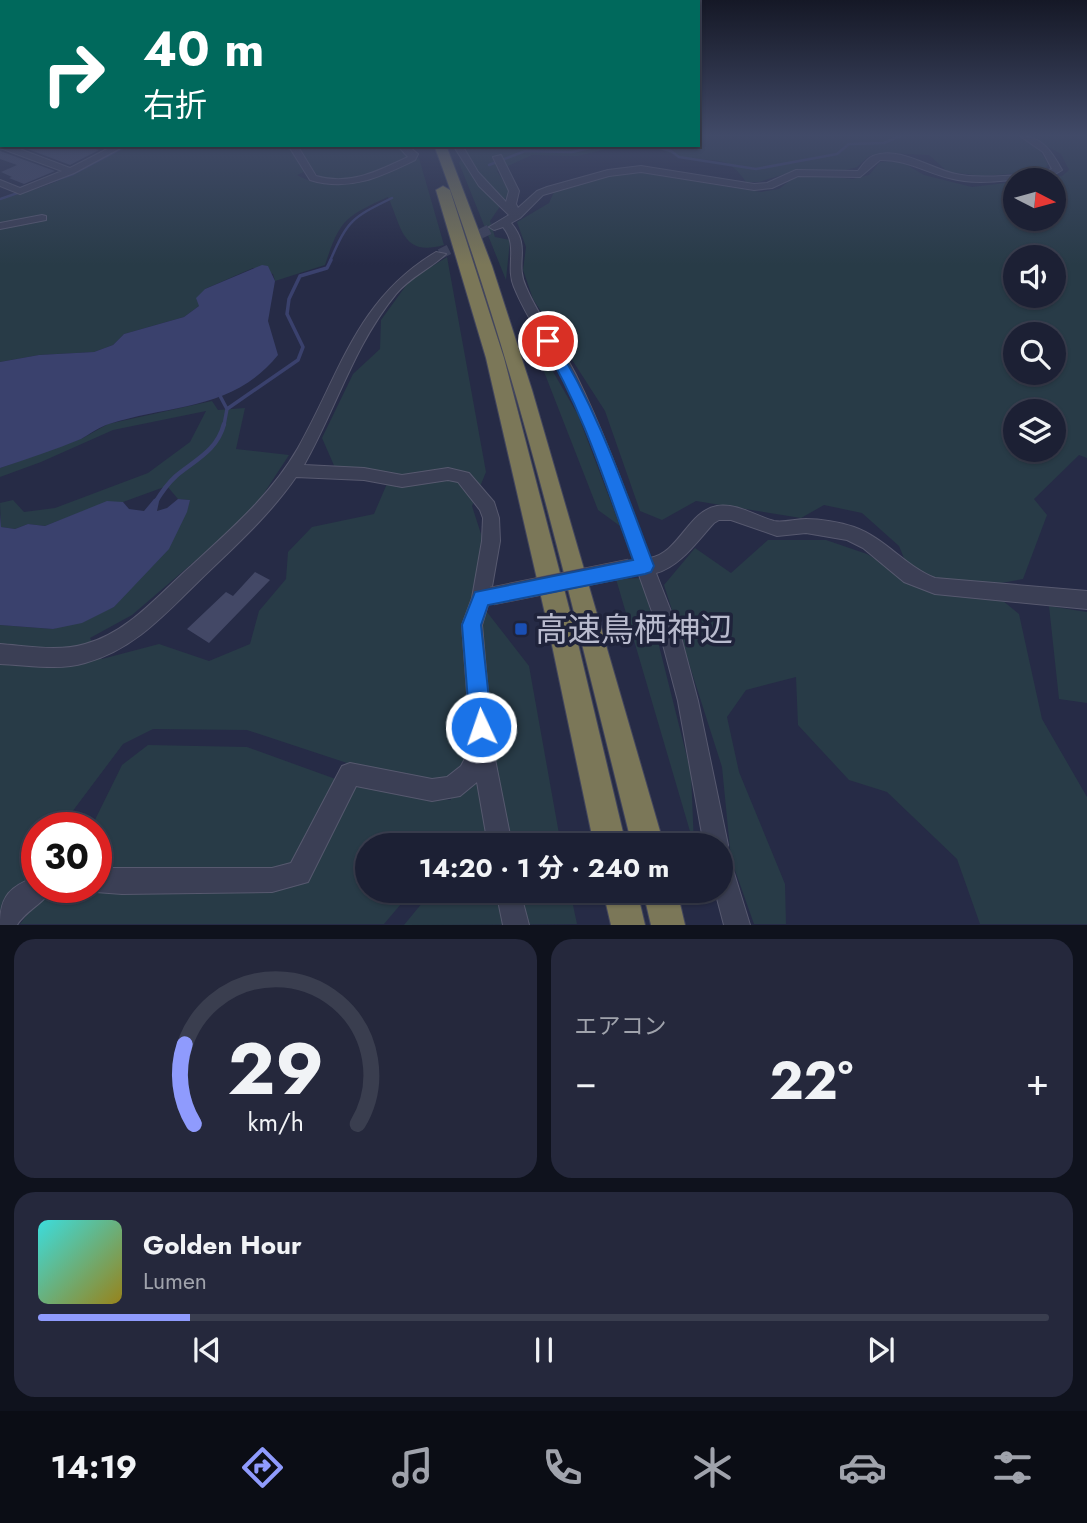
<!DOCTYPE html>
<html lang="ja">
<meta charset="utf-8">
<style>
:root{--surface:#1c2034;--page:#25283c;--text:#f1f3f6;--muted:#a0a3ac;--line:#3a3e4f;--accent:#8f9bfd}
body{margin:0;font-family:Jost,"Noto Sans JP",sans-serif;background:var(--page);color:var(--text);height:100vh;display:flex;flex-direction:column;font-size:26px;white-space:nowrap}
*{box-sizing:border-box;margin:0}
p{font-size:23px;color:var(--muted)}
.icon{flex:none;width:38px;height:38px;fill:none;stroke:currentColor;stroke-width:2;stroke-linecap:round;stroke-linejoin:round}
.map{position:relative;height:925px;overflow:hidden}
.side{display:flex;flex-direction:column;gap:14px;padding:14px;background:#0f121d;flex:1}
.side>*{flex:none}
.guide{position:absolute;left:0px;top:0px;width:700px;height:147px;box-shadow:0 2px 5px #0004,0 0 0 2px var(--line);background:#00695c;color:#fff;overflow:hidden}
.needle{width:46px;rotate:96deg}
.controls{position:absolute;left:1003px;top:168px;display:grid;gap:14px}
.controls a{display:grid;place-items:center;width:63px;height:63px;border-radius:50%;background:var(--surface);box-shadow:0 2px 5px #0004,0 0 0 2px var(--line);font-size:35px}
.speed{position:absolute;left:21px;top:812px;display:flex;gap:14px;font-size:35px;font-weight:700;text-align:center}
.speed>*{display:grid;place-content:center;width:91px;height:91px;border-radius:50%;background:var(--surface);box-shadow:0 2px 5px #0004,0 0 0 2px var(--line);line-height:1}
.speed .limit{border:10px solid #d22;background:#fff;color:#111}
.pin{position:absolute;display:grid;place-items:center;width:60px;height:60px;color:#fff;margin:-30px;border:4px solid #fff;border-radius:50%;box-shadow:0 2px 7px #0007}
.me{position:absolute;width:77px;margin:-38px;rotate:357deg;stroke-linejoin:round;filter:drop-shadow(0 0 5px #0008)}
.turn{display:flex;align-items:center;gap:24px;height:147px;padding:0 28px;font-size:32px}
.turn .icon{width:91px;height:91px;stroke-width:2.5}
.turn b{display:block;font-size:49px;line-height:60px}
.big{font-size:52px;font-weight:700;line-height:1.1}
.side .card{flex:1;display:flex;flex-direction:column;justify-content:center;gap:10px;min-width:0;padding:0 24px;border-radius:21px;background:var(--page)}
.side .dial{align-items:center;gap:0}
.dial svg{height:182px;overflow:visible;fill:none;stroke:var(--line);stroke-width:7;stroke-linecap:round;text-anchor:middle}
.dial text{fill:var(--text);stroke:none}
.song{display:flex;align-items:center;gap:21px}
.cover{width:84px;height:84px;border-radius:10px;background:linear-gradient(135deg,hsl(180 70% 55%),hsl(50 70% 35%))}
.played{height:7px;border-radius:4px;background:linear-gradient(90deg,var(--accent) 15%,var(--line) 15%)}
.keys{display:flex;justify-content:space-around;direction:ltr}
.heat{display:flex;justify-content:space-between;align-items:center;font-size:38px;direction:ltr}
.side .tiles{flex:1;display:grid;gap:14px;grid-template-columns:1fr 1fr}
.card:last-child{grid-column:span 2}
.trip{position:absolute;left:355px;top:833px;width:378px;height:70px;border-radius:35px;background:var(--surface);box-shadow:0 2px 5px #0004,0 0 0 2px var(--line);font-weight:700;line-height:70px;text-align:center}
.tabs{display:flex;height:112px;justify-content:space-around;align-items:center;background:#0b0d15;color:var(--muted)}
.tabs .icon{width:49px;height:49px}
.tabs .on{color:var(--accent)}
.tabs b{font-size:32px;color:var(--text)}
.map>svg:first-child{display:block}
.green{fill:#283b47;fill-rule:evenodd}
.water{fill:#3a416d}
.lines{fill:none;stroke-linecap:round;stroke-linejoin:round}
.stream-far2{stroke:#3a416d;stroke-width:2.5}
.stream-far1{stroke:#3a416d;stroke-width:3.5}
.stream{stroke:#3a416d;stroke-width:4.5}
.building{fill:#434866}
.minor-tunnel{stroke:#3c415a;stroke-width:10;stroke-dasharray:10 5;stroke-linecap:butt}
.minor-casing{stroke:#57596f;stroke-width:2}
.highway-casing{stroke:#43465d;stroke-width:2}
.minor{fill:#3b3f55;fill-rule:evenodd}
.highway{fill:#7b7758;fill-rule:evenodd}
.minor-bridge-casing{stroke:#57596f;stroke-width:19;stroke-linecap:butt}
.minor-bridge{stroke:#3b3f55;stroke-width:18}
.route{fill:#1a73e8;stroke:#114b97;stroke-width:2}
.transit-dot{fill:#1a4fb4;stroke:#1f233b;stroke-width:2.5}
.labels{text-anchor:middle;stroke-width:7;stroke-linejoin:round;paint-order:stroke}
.near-poi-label{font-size:33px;fill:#b9bbce;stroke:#1f233b;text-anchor:start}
</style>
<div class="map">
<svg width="1087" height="925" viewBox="0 0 1087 925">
<rect width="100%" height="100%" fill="#262b46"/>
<!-- green -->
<path class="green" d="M698,136H1016L1038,148L1048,164L1044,171L983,176L948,172L929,155L887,153L869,156L857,167L838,172L798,170L759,182H746C728,155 717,162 689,158C675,156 660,149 646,145H698Z
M1029,136H1087V458L1079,455L1034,499L1047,515L1023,579L985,586L1019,614L1042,719L1087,797V924H980L957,859L887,792L849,780L798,725L796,677L746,690L727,717L739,772L785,884L786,924H754L731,859L722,767L664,585L695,548L731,573L768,540H826L867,554L914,582L899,546L862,513L824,505L801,518L696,501L662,520L640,511L605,411L533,299L523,270L526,247L517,222L549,203L554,192L617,174L643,173L761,192L779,189L793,178L812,175L853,179L869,175L880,162L900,161L924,175L972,187L1062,176L1069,170L1061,154ZM1015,180H1054V219H1015ZM1015,257H1054V296H1015ZM1015,334H1054V373H1015ZM1015,411H1054V450H1015Z
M127,145H287L304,172L297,175C338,198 380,176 419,158L444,245C402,257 402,228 388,197C344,217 340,220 325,265L275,281L273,274L253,268L205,289L199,306L184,317L124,334L113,345L94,352L39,355L0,362V198C44,191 89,168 127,145Z
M297,145H415L416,147L402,150L408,158C387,168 342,192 319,176C310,170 303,155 297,145Z
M468,145H624L577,156L532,155L497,171L510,192L490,221L495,237L510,240L506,280L459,163Z
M447,257L486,472L472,506L482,537L476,598L529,666L561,845H368V891H412L384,924H20L48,887H96V828H86L92,826L122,765L148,745L247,747L355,786L451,800L446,783L347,763L247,730L153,729L123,744L72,812L49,828H37V878L19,888L0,914V625L53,629L114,607L135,582L189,500L178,499L167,486L123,502H107L45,526L28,524L15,529L1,527L0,503L13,500L24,512L55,508L148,473L190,442L206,411L113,430L41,462L0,477V468L83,438L108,424L212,401L218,410L245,408L236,449L289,455L251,513L132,615L90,638L102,659L159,644L209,661L250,644L259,611L286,579L288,552L312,527L374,514L392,472L336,470L322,438L353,374L380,349L381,320L410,280Z
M525,323L578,415L620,526L598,510Z
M642,578L691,773L694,845L616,579Z
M1049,606L1087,612V703L1059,699Z
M432,891H570L577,924L404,925Z"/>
<!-- water -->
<path class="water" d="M262,265L268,266L275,281L268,321L278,355C233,411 172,404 109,424C99,427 90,434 81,439C54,450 27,459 0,468V362L39,355L94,352L113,345L124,334L184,317L199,306L196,298L205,289Z
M160,497L157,511L167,508L178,499L190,500L187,512L169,549L114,607L82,623L53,629L0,625V514L1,527L15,529L28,524L45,526L107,501L123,502L129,509L144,511L154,499Z"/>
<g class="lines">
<!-- stream-far2 -->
<path class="stream-far2" d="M650,145L671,151L679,157L756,169L837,154L849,144L884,143L900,136
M489,165L525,151L572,152L603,145
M0,199L73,174L128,145
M330,261C348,220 351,218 392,198"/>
<!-- stream-far1 -->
<path class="stream-far1" d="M219,394L227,409
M224,425L227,409L298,360L303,347L287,314L289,299L300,276L327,268L331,260"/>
<!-- stream -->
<path class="stream" d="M155,503C161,493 167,484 176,476C195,460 217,451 224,424"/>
</g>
<!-- building -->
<path class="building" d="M17,145H83L99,150L70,165Z
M0,151L55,171L24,184L9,178L12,177L1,172L17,165L0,159Z
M255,572L270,580L209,643L187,629L226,592L233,596Z"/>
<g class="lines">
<!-- minor-tunnel -->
<path class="minor-tunnel" d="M440,254L494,227"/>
<!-- minor casing -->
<g class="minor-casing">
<path id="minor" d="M1020,136C1042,136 1052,152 1062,170C1051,178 1038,177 1025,179C999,181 974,185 949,178C925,172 905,159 880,160L860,177L798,176L772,188L754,190L641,172L609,176L543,195L520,218L511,223C532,248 514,261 526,287C539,318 561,345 576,375C605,434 627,496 650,558C679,553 688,511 717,506C737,503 756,516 774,521C784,523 795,519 806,519C820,519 840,522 854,527C885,538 905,566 935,578L1087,591V609L935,594L904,582L863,548L847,540L806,533L777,536L731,520H719L714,523C698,540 680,567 656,573L681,637L698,701L728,845L725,854L721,855V845H704L678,701L661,637L639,575L630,574L627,568L634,561C612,501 592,439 565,381C550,349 527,320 514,287C505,266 519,246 503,227L494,230L489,227L509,215L479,186L453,145H462L478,172L506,202L509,191L493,157L501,155L519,191L516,204L518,208L537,191L547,187L608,170L641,166L754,184L767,183L796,170L858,171C862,166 866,159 873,156C898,145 931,169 956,174C976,179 1032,176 1052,169L1043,152Z
M0,142L2,145H9L70,168L115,145H126L74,173L20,194L0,186V180L20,188L62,171L0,148Z
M288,145H297L316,176C350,186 378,171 408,157L397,145H407L418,154L415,160C380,177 349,192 310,180Z
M42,215L46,216V220L0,229V223Z
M436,252L446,254C430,269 410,277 396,294C354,345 336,409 304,465L364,468L402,475L448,468L469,473L494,502L499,518L500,541L490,598L482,625L493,749L512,845H488L477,782L460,796L432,801L356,786L308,882L272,892L122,894L96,892L87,889L96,887V868H272L291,863L342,766L350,763L432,779L447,777L461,766L471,747L462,625L472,598L482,541L483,518L480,510L458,482L448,480L402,487L364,480L296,477C269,516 235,546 201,579C166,613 134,650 85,663C58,671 28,665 0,664V644C28,646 58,652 85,644C128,633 159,594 191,566C230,530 271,495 298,448C341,372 356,300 436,252Z
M721,857L730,860L750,925H724L715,891H721Z
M37,876V887H52C46,903 27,909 17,925H0C0,895 10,887 37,876Z
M496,891H520L529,925H503Z"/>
</g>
<!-- highway casing -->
<g class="highway-casing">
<path id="highway" d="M434,145H446L492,266L532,390L664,845H632C573,610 519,372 434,145Z
M443,186L450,190L504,358L575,631L626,845H594L549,631L486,358L436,190Z
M603,891H637L645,925H611Z
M643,891H677L685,925H651Z"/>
</g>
<!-- minor -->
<use href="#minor" class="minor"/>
<!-- highway -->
<use href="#highway" class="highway"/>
<!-- minor-bridge casing -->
<g class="minor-bridge-casing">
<path id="minor-bridge" d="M492,596L630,568"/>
</g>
<!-- minor-bridge -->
<use href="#minor-bridge" class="minor-bridge"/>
</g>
<!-- sky -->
<linearGradient id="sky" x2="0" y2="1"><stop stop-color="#151826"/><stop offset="0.51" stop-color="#414a68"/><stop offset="1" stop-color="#414a68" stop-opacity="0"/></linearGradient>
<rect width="1087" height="265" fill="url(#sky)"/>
<!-- route -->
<path class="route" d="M548,337L552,338C598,409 624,488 654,566L651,572L645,574L488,605L481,625L492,727L489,735L481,738L473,735L470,727L462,625L475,592L633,560C606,486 583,409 541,341Z"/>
<!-- markers -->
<rect class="transit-dot" x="514" y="622" width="14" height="14" rx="3.5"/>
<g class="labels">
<!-- near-poi labels -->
<g class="near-poi-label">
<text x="535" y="641">高速鳥栖神辺</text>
</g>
</g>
</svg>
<div class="controls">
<a><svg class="needle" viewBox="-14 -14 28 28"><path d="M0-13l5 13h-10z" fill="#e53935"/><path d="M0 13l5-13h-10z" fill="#a0a3ac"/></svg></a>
<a><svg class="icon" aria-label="sound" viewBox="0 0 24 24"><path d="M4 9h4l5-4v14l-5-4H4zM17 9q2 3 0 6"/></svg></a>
<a><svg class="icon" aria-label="search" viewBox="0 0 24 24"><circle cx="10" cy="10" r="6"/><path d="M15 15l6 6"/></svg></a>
<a><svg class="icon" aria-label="layers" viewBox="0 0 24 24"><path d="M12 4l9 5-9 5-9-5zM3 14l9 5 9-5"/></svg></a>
</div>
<div class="speed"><div class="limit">30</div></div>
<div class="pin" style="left:548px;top:341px;background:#d93025"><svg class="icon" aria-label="arrive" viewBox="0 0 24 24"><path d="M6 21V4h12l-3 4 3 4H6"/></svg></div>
<svg class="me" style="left:481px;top:727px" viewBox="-20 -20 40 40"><circle r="17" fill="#1a73e8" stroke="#fff" stroke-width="3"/><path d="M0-11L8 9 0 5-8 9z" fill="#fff"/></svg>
<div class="trip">14:20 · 1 分 · 240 m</div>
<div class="guide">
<div class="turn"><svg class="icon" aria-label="right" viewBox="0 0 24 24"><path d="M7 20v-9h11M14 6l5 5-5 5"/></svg><div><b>40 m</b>右折</div></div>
</div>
</div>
<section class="side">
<div class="tiles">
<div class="card dial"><svg viewBox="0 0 100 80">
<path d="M14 69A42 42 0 1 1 86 69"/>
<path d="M14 69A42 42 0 0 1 10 34" stroke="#8f9bfd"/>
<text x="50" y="56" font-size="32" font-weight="700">29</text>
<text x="50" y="72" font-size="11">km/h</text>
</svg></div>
<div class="card"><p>エアコン</p>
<div class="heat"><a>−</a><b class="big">22°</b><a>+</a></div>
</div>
<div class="card">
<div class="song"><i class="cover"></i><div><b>Golden Hour</b><p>Lumen</p></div></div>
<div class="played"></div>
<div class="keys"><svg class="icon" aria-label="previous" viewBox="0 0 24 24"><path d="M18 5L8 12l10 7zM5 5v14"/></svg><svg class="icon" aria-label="pause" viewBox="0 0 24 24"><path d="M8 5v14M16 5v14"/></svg><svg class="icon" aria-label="next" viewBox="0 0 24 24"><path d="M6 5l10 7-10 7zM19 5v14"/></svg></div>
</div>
</div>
</section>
<nav class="tabs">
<b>14:19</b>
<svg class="icon on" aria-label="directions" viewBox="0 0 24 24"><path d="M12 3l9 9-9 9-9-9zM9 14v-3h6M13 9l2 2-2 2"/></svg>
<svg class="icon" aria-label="music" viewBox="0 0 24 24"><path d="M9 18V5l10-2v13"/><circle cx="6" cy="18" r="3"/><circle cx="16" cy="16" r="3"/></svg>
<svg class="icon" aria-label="phone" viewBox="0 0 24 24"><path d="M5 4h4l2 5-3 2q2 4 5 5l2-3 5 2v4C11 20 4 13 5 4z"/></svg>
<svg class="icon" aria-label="climate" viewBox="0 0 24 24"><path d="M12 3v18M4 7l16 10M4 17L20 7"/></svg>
<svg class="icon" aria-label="car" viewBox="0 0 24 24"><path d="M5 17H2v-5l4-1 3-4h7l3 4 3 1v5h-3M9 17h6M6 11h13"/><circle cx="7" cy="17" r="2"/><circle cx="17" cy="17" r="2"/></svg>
<svg class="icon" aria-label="filters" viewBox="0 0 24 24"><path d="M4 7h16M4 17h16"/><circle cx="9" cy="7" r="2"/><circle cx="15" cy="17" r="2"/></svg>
</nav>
